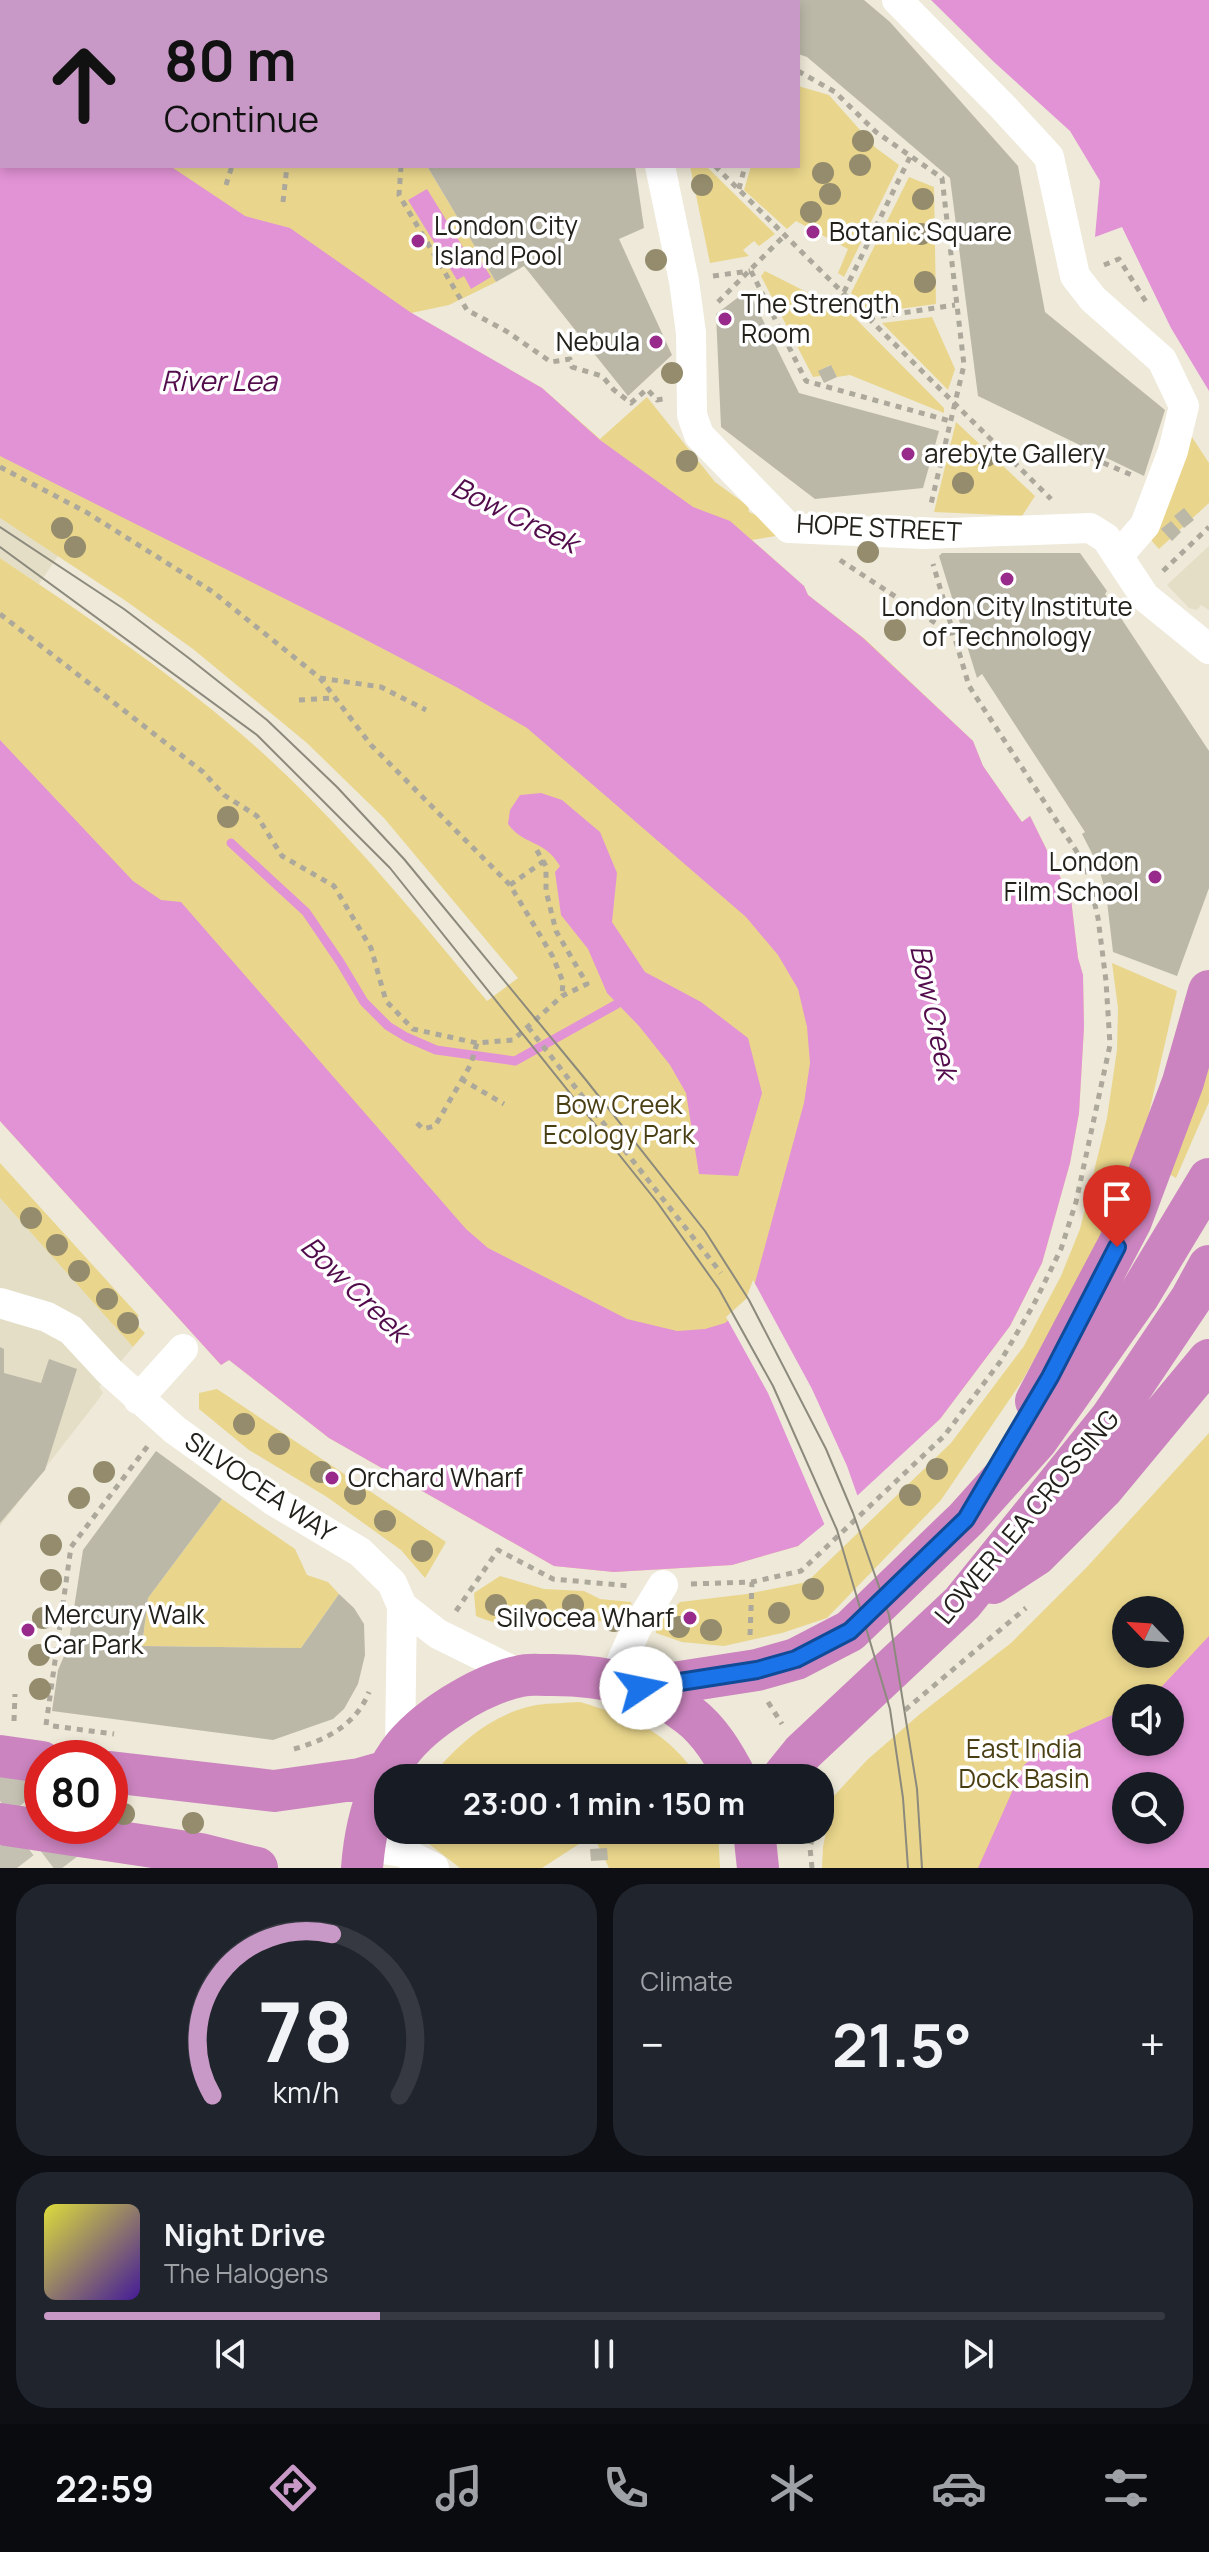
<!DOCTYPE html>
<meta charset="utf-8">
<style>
:root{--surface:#171b24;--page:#20242c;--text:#f1f3f6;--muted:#9ea1a6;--line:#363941;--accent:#c899c6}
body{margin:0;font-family:Manrope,sans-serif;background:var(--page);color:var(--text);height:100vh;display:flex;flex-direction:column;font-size:30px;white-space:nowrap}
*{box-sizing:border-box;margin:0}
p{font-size:26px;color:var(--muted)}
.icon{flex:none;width:44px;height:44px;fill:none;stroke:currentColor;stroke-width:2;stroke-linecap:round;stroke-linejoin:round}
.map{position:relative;height:1868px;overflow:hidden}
.drawer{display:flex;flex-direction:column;gap:16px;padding:16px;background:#0d0f14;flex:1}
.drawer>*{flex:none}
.guide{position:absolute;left:0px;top:0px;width:800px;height:168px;box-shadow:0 4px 12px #0003;background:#c899c6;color:#111;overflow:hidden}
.needle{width:52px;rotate:295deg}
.tools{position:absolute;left:1112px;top:1596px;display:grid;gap:16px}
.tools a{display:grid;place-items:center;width:72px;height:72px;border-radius:50%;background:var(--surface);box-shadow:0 4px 12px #0003;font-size:40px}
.speed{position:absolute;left:24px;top:1740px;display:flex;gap:16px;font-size:40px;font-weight:700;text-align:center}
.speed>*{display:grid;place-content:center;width:104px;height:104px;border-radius:50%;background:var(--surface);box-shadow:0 4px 12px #0003;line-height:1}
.speed .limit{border:12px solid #d22;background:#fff;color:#111}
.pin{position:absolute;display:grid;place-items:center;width:68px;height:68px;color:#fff;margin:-82px -34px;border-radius:50% 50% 50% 0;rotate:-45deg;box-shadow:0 0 8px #0007}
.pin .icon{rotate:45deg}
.me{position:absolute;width:88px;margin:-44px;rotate:79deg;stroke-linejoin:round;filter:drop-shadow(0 0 6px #0008)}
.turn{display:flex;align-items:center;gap:28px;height:168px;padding:0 32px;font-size:36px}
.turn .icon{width:104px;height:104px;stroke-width:2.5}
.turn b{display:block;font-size:56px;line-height:68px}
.big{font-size:60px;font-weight:700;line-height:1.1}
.drawer .tile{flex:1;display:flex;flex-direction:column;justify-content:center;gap:12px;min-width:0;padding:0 28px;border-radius:32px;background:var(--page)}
.drawer .dial{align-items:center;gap:0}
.dial svg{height:208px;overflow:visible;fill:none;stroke:var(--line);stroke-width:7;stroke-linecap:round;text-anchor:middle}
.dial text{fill:var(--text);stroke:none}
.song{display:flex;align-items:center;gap:24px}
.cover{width:96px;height:96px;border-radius:12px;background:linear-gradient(135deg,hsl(60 70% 55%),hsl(260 70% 35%))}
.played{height:8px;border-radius:4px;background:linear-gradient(90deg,var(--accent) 30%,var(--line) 30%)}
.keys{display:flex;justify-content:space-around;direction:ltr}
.heat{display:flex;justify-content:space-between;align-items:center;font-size:44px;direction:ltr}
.drawer .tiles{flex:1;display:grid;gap:16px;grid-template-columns:1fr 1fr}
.tile:last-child{grid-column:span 2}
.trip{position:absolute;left:374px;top:1764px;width:460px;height:80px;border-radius:32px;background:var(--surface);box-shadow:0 4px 12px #0003;font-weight:700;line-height:80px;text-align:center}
.dock{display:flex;height:128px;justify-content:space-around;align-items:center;background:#090b0e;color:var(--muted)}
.dock .icon{width:56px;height:56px}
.dock .on{color:var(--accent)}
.dock b{font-size:36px;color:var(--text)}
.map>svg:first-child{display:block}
.built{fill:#e3dec5}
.green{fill:#e9d68c;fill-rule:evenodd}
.water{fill:#e293d5;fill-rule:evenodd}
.pier{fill:#eee9d8}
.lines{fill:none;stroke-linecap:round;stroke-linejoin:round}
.stream{stroke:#e293d5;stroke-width:9}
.building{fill:#bcb8a8}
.highway-tunnel{stroke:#c5c1b2;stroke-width:42;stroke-dasharray:42 21;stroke-linecap:butt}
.path{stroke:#aca89b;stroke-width:5;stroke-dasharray:6 6;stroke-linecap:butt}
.minor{stroke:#fff;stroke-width:30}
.highway{stroke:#cb84bf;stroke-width:42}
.tram{stroke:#8c897d;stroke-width:2}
.tree{fill:#948c6c}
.route-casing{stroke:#114b97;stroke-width:20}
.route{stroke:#1a73e8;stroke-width:14}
.poi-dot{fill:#972a8b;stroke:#fff;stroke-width:3}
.labels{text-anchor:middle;stroke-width:7;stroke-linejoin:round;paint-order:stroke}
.poi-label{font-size:26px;fill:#22211b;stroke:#fff;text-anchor:start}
.street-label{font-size:26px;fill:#22211b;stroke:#fff}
.park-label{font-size:26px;fill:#4a3f13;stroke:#fff}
.water-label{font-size:28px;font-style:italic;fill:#520b4b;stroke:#fff}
</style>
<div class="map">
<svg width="1209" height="1868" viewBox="0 0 1209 1868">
<rect width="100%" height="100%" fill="#eee9d8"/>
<!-- built -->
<path class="built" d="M0,518L58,556L39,584L0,558Z
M1209,546V610L1201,605L1197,610L1189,608L1167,585Z
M0,1198L133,1347L99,1387L103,1393L98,1400L0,1526Z"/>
<!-- green -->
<path class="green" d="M798,86L829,95L876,148L899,165L844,277L838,273L848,249L796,221L787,229L744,190L751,166H798Z
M38,166H427L496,282L449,305L411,313L542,388L600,439L647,397L715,482L748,506L749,512L780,526L782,535L752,540L804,586L808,595L865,639L973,741L983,766L1022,822L1030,816L1071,899L1078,958L1083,975L1084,1027L1079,1113L1070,1163L1042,1263L1010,1326L940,1419L798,1546L732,1565L614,1572L554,1566L329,1438L229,1360L221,1365L0,1121L536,1488L1034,1187Z
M690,166H706L775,234L759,246L754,241L743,250L749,256L710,263Z
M909,177L934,187L936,304L869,313L851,293Z
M765,271L852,315L944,408V413L850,375L837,377L830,365L819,371L821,376L813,377L761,276Z
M932,317L955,369L948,390L882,323Z
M0,363L393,577L860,993L842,1316L560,1359L0,804V558C82,613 165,669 240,733C333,813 409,907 487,1001L518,978L384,818L307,743L193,649L126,601L0,518Z
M956,422L1035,496L1022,516L934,512Z
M1186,428L1209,463V503L1159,549L1151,540Z
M1112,963L1177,991L1146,1126L1122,1190L1074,1290L1022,1381L941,1500L827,1618L782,1633L724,1646L682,1642L656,1633V1625L680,1602L747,1594L807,1582L951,1443L1024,1346L1061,1276L1080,1229L1107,1118L1117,1050L1118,1008Z
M1209,1041V1102L1176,1178L1169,1174Z
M0,1163L139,1316L133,1321L145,1333L133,1347L0,1198Z
M217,1389L446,1542L425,1578L401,1550L327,1497L249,1450L199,1409V1393Z
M1209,1433V1868H822L823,1847L833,1797L867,1760L920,1714L1011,1643L1087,1567ZM1126,1610H1170V1654H1126ZM1126,1698H1170V1742H1126ZM1126,1786H1170V1830H1126Z
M222,1499L295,1549L307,1575L328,1582L339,1594L301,1648L142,1646L148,1598Z
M500,1576L544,1589L584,1591L600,1599L631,1602L632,1607L620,1623C593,1620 565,1619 537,1621C511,1623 501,1627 476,1616L474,1593Z
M580,1702C631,1717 668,1731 698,1778H430C458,1744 491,1714 536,1705C551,1703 566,1703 580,1702Z
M411,1830H718L720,1868H609L593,1835L542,1868H460Z"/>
<!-- water -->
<path class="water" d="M931,0H1209V391L1171,328L1122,227L1095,237L1100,181L1070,131L994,62Z
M0,35L2,166H170L245,216L290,228L410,312L542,388L600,440L693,507L730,521L804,586L808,595L863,638L973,741L983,766L1022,822L1030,816L1071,899L1078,958L1083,975L1084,1027L1079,1113L1070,1163L1042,1263L1010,1326L940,1419L845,1507L798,1546L732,1565L614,1572L554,1566L329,1438L229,1360L221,1365L0,1121V740L133,881L161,900L181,902L466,1229L488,1248L627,1319L677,1331L705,1329L725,1323L750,1301L804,1103L810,1063L807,1027L798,989L778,955L746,917L527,728L458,688L349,631L0,456Z
M427,189L474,265L481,261L491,277L471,289L464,276L457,280L408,200Z
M541,793L562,800L600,832L617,873L612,922L645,972L701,1002L748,1038L762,1093L738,1176L699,1174L686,1093L670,1065L639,1026L607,993L588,949L561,915L555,872L560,866C543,838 525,847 508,824L510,810L520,795Z
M1209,1636V1868H978L1024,1765L1051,1742L1126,1709V1742H1170V1698H1151ZM1170,1786V1830H1126V1786Z"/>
<!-- pier -->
<path class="pier" d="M753,1280L812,1389L847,1466L859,1500L826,1528L768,1393L726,1317L746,1299Z"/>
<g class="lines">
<!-- stream -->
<path class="stream" d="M231,843L306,912L340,962L364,1002L388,1026L406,1037L436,1050L515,1061L617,1004"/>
</g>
<!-- building -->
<path class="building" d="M798,0H864L890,22L1018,166L1045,312L1165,410L1144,476L978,396L950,178L807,57L798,54Z
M427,166H635L644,228L619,239L672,355L628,396L524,266L496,282Z
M748,290L799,393L939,431L923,488L815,499L721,427L716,314Z
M831,365L837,377L824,383L818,371Z
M1184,508L1194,520L1184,528L1174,516Z
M1171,521L1181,532L1172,541L1161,529Z
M942,553H1080L1107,591L1105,594L1209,751V888L1177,976L1113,952L1106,893L1098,865L1082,834L1085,832L982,674L977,678L939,556Z
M0,1347L4,1349V1373L41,1383L49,1359L77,1369L45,1470L0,1523Z
M156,1451L222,1499L148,1598L142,1646L301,1648L339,1594L354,1608L364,1624L365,1655L358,1684L344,1709L333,1719L273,1740L52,1711L58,1670L68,1647L83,1550Z
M607,1848L608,1860L591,1861L590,1849Z"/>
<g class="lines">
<!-- highway-tunnel -->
<path class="highway-tunnel" d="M0,1768L42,1819
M48,1826L80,1868
M0,1846L17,1868"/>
<!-- path -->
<path class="path" d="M798,71L835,92L876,132L942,178L964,365L931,504
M401,166L399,195L467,310L506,331L551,362L570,359L572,367L602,376L614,390L631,403L647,389L657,400L663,399
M715,166L1051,499
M226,185L232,166
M739,189L745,166
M283,202L287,166
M1104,265L1119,259L1148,305
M751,271L806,381L950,421
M713,276L750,271
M844,292L911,155
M718,302L784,236
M869,318L955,305
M1009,456L1071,458L1085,455L1134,476
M0,467L86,512L213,592L320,678L371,745L510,885L553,957L563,982L562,996
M840,560L952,634
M1163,571L1209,527
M0,614L203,772L224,795L257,816L282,856L334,886L371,948L386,1001L413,1029L477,1043L513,1040L562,996L587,984L556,931L546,891V866L536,849
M320,678L381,687L426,710
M299,700L333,698
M510,885L544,861
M528,1027L721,1273
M461,1079L504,1104
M417,1123L423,1129L435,1126L471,1064L477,1043
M691,1584L752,1582L801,1571L944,1436L1000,1362L1034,1304L1061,1249L1076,1202L1110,1045L1106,981L1098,918L1086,866L969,686L933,564
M456,1611L498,1550L553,1579L630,1586
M750,1635L752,1582
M768,1702L782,1724
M905,1710L1026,1608
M14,1721L15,1694
M46,1725L71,1547L150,1443
M53,1726L114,1734
M294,1749C326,1740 356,1725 369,1692
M820,1797L828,1782
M812,1868L810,1848L814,1830"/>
<!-- minor -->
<path class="minor" d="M10,0L15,2
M575,0L583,2
M897,0L1004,108L1049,157L1075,276L1093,299L1162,360L1184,406L1173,451L1145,525L1119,555
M636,2V0
M660,166L684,281L691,333L692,415L699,435L789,528L924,534L1090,528L1106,538L1145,597L1209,649
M0,1303L47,1317L71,1330L109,1371L175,1430L274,1501L360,1552L392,1583L402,1606L400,1751
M138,1399L183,1349
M402,1606L438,1634L521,1675
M613,1681L636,1629L663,1585
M364,1846L402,1852L434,1868"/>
<!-- highway -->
<path class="highway" d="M1036,1401L1131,1221L1183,1082L1209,991
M993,1583L1036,1555L1102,1489L1209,1360
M641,1688L757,1670L796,1659L850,1631L966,1519L1037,1440L1138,1297L1209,1179
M0,1756L42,1762
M110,1772L274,1791L360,1779L388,1771
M782,1778L803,1752L962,1603L1111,1418L1191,1299L1209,1266
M0,1824L200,1854L257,1868
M754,1830L758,1868
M362,1868C365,1828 376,1786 399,1753C423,1720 480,1684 521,1676C528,1674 537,1675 545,1675C595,1674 649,1683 689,1715C710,1731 724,1755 736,1778"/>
<!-- tram -->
<path class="tram" d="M0,527L124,609L190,659L267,720L337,787L404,859L586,1080L705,1231L749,1300L826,1449L853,1513L889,1615L917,1789L922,1868
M0,547L257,735L390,868L657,1202L719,1289L773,1386L837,1530L890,1709L903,1798L908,1868"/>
</g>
<!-- trees -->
<g class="tree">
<circle cx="863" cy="141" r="11"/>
<circle cx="860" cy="165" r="11"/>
<circle cx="823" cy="173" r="11"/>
<circle cx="702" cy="185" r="11"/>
<circle cx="830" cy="194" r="11"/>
<circle cx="923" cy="199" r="11"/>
<circle cx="811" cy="212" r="11"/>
<circle cx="921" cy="234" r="11"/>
<circle cx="656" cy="260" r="11"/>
<circle cx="925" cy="282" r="11"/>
<circle cx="672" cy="373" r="11"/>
<circle cx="986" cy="456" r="11"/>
<circle cx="687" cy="461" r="11"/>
<circle cx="963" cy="483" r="11"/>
<circle cx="62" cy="528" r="11"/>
<circle cx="75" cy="547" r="11"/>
<circle cx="868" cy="552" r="11"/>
<circle cx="895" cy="630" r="11"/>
<circle cx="228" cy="817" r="11"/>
<circle cx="31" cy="1218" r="11"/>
<circle cx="57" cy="1245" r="11"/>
<circle cx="79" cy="1271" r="11"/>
<circle cx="107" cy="1299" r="11"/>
<circle cx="128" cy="1323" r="11"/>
<circle cx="244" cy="1424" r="11"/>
<circle cx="279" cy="1444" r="11"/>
<circle cx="937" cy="1469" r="11"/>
<circle cx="104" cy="1472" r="11"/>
<circle cx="321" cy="1472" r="11"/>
<circle cx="355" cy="1494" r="11"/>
<circle cx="910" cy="1495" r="11"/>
<circle cx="79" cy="1498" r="11"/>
<circle cx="385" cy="1521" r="11"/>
<circle cx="51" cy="1545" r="11"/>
<circle cx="422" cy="1551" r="11"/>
<circle cx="51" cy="1580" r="11"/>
<circle cx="813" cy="1589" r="11"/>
<circle cx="496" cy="1605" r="11"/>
<circle cx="573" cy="1605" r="11"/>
<circle cx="536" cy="1610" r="11"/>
<circle cx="779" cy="1613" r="11"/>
<circle cx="43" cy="1618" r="11"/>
<circle cx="614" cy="1621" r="11"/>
<circle cx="679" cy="1627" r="11"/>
<circle cx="711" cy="1630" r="11"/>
<circle cx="39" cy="1655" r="11"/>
<circle cx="40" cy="1689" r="11"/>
<circle cx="124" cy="1814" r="11"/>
<circle cx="193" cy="1823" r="11"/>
</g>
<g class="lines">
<!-- route casing -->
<g class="route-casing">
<path id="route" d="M641,1688L757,1670L796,1659L850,1631L966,1519L1050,1377L1117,1247"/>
</g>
<!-- route -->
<use href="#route" class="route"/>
</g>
<!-- markers -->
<g class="poi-dot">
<circle cx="813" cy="232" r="8"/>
<circle cx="418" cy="241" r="8"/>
<circle cx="725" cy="319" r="8"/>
<circle cx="656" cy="342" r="8"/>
<circle cx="908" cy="454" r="8"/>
<circle cx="1007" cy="579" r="8"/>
<circle cx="1155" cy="877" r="8"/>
<circle cx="332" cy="1478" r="8"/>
<circle cx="690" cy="1618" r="8"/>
<circle cx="28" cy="1630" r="8"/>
</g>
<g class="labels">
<!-- poi labels -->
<g class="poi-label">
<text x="434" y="235">London City<tspan x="434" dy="30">Island Pool</tspan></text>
<text x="829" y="241">Botanic Square</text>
<text x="741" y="313">The Strength<tspan x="741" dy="30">Room</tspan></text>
<text x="640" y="351" text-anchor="end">Nebula</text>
<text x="924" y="463">arebyte Gallery</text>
<text x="1007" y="616" text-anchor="middle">London City Institute<tspan x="1007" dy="30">of Technology</tspan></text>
<text x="1139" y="871" text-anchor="end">London<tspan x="1139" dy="30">Film School</tspan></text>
<text x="348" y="1487">Orchard Wharf</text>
<text x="44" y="1624">Mercury Walk<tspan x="44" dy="30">Car Park</tspan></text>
<text x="674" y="1627" text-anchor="end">Silvocea Wharf</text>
</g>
<!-- street labels -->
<g class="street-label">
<text transform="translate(879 528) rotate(3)" y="9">HOPE STREET</text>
<text transform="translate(260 1487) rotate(34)" y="9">SILVOCEA WAY</text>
<text transform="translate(1027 1517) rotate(-50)" y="9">LOWER LEA CROSSING</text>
</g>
<!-- park labels -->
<g class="park-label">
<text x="619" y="1114">Bow Creek<tspan x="619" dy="30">Ecology Park</tspan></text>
<text x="1024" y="1758">East India<tspan x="1024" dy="30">Dock Basin</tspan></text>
</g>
<!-- water labels -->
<g class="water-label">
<text x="219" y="391">River Lea</text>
<text transform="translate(515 515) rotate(26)" y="10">Bow Creek</text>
<text transform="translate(934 1012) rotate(78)" y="10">Bow Creek</text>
<text transform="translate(355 1289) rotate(44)" y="10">Bow Creek</text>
</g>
</g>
</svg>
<div class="tools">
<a><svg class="needle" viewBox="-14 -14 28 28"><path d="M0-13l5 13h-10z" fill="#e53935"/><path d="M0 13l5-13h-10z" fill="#9ea1a6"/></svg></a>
<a><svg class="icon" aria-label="sound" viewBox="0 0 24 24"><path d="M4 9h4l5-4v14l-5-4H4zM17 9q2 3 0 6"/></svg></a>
<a><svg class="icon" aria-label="search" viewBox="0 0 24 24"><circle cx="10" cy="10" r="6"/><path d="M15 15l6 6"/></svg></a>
</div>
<div class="speed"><div class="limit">80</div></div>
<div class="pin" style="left:1117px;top:1247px;background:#d93025"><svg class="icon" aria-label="arrive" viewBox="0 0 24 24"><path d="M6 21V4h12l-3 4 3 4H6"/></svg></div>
<svg class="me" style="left:641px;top:1688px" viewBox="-20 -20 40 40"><circle r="19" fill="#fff"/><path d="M0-13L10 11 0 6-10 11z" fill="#1a73e8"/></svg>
<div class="trip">23:00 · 1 min · 150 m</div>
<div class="guide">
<div class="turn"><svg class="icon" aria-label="ahead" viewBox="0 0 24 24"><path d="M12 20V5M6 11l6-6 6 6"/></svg><div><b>80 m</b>Continue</div></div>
</div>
</div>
<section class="drawer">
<div class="tiles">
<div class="tile dial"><svg viewBox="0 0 100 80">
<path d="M14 69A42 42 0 1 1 86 69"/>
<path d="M14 69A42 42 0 0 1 60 7" stroke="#c899c6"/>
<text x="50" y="56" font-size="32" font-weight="700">78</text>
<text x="50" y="72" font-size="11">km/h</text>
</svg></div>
<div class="tile"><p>Climate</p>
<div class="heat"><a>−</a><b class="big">21.5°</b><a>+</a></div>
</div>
<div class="tile">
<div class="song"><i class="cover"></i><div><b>Night Drive</b><p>The Halogens</p></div></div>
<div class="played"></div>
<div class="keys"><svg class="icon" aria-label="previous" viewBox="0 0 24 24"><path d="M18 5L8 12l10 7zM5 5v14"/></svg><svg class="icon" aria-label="pause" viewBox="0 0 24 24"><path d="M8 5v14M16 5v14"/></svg><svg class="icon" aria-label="next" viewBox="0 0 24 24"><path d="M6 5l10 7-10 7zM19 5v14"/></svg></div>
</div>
</div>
</section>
<nav class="dock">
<b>22:59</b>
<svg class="icon on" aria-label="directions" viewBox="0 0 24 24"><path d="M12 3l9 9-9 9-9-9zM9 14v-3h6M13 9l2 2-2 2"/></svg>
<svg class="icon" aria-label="music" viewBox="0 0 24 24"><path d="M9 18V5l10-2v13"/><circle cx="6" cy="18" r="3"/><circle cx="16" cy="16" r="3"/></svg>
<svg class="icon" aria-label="phone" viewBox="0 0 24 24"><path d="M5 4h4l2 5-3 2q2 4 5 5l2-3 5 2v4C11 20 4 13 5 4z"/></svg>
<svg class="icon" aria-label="climate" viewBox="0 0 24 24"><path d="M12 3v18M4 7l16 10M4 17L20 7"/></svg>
<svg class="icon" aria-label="car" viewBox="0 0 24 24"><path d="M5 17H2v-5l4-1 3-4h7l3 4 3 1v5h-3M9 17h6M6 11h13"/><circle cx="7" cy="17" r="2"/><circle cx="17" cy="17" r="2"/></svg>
<svg class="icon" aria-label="filters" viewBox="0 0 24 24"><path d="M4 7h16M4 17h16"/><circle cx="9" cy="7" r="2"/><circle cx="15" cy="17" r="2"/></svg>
</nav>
